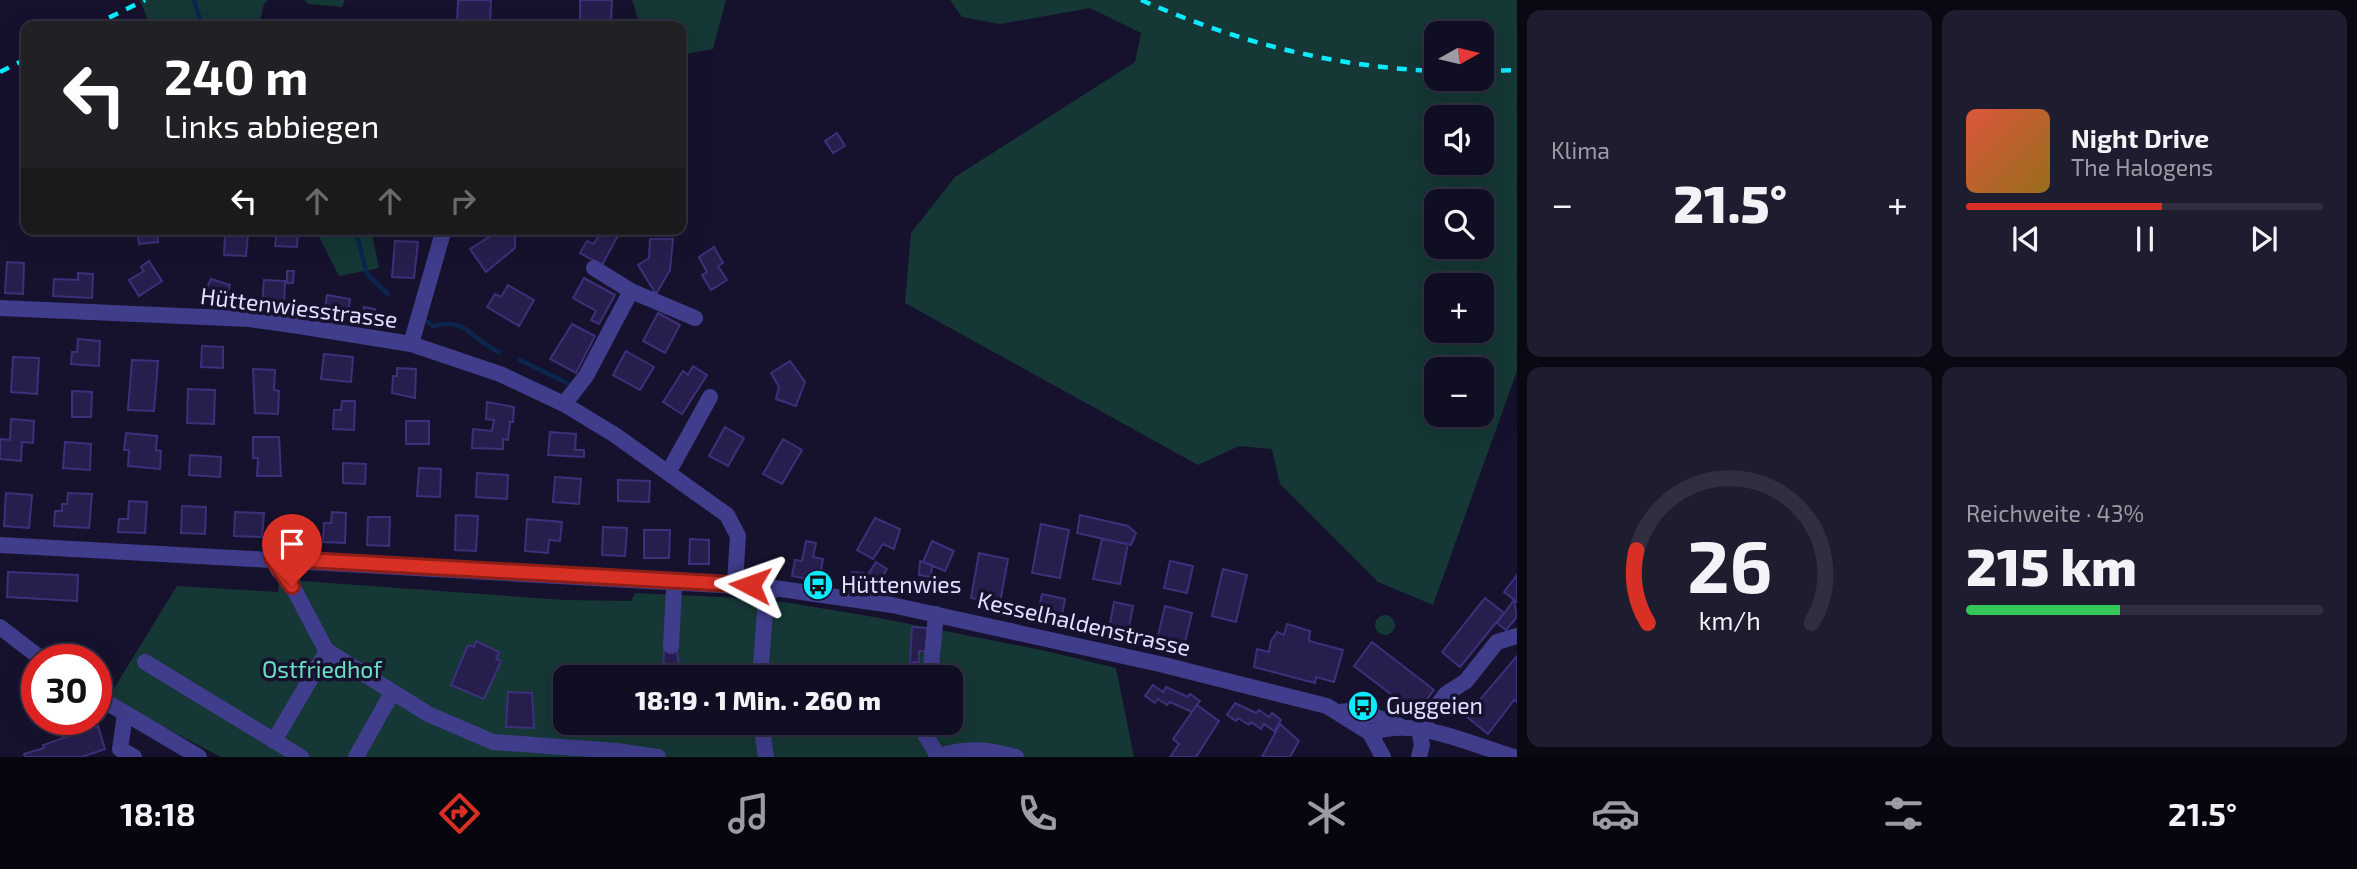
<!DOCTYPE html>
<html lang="de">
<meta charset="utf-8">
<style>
:root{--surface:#100e22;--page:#1e1c2f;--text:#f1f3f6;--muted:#9c9ca5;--line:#302e40;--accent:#d93025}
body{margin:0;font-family:"Exo 2",sans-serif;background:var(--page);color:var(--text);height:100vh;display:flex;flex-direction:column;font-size:26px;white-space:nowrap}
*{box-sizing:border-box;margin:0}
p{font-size:23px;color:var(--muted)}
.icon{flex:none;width:38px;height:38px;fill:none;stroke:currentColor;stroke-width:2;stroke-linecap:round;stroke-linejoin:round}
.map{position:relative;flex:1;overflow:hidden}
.panel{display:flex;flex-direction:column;gap:10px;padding:10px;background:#090813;width:840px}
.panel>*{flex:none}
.guide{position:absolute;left:21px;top:21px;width:665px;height:214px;border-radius:14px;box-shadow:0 7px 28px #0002,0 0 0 2px var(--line);background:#202124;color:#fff;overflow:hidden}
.needle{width:46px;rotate:82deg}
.buttons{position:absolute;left:1424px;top:21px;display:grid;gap:14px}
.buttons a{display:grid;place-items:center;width:70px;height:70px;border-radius:14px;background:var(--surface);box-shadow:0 7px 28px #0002,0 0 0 2px var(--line);font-size:35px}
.speed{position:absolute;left:21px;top:644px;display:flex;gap:14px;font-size:35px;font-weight:700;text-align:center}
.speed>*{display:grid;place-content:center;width:91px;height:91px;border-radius:50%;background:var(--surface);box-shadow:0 7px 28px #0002,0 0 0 2px var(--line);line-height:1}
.speed .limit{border:10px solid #d22;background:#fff;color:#111}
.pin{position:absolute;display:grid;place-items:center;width:60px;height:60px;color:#fff;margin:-72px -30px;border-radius:50% 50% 50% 0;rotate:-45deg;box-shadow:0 0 7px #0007}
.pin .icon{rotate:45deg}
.me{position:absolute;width:77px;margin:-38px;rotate:274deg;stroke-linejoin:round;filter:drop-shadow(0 0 5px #0008)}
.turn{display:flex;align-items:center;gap:24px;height:147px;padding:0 28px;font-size:32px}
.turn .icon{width:91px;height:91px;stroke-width:2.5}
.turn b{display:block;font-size:49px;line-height:60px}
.lanes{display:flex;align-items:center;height:66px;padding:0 28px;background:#0003;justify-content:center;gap:35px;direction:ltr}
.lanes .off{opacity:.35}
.big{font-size:52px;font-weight:800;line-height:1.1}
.panel .widget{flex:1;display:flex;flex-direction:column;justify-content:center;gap:10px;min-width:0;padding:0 24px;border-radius:14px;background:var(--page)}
.panel .dial{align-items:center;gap:0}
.dial svg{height:182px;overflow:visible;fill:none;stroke:var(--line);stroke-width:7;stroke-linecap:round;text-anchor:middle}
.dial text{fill:var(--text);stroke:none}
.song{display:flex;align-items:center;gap:21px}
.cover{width:84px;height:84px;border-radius:10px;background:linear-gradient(135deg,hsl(10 70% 55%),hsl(40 70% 35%))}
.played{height:7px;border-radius:4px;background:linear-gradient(90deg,var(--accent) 55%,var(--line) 55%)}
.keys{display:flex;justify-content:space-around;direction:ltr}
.heat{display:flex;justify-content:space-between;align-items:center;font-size:38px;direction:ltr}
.charge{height:10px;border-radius:5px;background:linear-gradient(90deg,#34c759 43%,var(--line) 0)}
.panel .tiles{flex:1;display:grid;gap:10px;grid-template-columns:repeat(2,1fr)}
.trip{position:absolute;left:553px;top:665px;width:410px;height:70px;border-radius:14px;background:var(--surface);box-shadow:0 7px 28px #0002,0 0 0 2px var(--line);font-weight:800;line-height:70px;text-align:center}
.tab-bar{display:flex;height:112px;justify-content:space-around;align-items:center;background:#06060e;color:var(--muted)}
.tab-bar .icon{width:49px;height:49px}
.tab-bar .selected{color:var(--accent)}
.tab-bar b{font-size:32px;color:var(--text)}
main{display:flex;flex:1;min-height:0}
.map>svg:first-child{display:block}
.green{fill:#153735;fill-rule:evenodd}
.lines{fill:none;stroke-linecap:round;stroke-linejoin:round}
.stream{stroke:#0c254d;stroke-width:4.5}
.building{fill:#271e4e;stroke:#3d307a;stroke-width:2}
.minor{stroke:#3f3d8c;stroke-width:16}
.rail{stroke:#0beafe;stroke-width:4.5;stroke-dasharray:10 9;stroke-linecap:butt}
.route-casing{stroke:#8d1f18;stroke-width:18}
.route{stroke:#d93025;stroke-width:12}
.labels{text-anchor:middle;stroke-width:7;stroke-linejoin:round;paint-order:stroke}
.street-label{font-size:23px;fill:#e1deff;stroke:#16122d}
.poi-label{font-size:23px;fill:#e1deff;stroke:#16122d;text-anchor:start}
.park-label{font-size:23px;fill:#68e1c0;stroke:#16122d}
</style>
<main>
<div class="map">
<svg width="1517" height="757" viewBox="0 0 1517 757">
<rect width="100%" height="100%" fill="#16122d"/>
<!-- green -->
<path class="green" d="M140,0H268L264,4L259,26H150Z
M305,0H345L342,7L308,4Z
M632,0H726L713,49L681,55V26H640Z
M950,0H1517V371L1433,605L1378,582L1280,484L1272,449L1239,446L1198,465L905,303L911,233L955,177L1135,62L1141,33L1090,8L1000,24L962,17ZM1437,33H1482V79H1437ZM1437,117H1482V163H1437ZM1437,201H1482V247H1437ZM1437,285H1482V331H1437ZM1437,369H1482V415H1437Z
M315,229H371L379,268L339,276Z
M292,573L302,581L565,600L631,601L635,593L766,599L874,617L1046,651L1116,668L1134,757H221L108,698L177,586L278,592L279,580ZM565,677H950V723H565Z
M1375 625a10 10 0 1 1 20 0a10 10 0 1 1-20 0Z"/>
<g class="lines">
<!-- stream -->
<path class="stream" d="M194,0L202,26
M355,229L367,274L388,294
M428,322L433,326C468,317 472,341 499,352
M520,360L567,383"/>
</g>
<!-- building -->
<path class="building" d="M458,0H491L490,25L457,23Z
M580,0H612L611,23H580Z
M837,133L845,146L833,153L825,141Z
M137,229H157L158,242L139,244Z
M277,229H298L297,247L275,246Z
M602,229L620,232L602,265L580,253L587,241L594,244Z
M488,230H515V248L486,272L470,249L489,237Z
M225,232L248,233L246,256L224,255Z
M650,239H673L670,270L656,294L638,265L649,258Z
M395,241L418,242L414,278L392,277Z
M714,247L723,263L718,266L727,280L711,290L702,275L707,272L699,257Z
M149,261L162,281L139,296L129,280L144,271L141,267Z
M7,262L24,263L23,294L5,293Z
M287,271H294L293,283H287Z
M78,273L93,274L92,298L53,296L54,279L78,280Z
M584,278L615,295L599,324L591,320L596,311L573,298Z
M211,279L230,285L226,300L219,298L218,302L202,297Z
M264,280L285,281L284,308L262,307Z
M508,285L534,300L519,326L487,307L495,294L501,297Z
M327,295L350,299L347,319L324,315Z
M364,307L375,309L374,321L363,320Z
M658,313L680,325L665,353L643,341Z
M572,324L595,336L576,373L550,359Z
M78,339L100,341L99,366L71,364L72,352H77Z
M202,346L223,347V368L201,367Z
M626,351L654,367L640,390L613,375Z
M324,354L353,357L351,382L321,379Z
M13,357L39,358L37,394L11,392Z
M132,360L158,361L154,411L128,410Z
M790,361L805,382L796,406L776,399L779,387L771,373Z
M693,366L707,375L682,414L663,402L683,371L688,375Z
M397,368L416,369L415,398L392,393L393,376H397Z
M253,369L275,370L274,390L279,391L278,414L255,413Z
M188,389L215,390L214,424L187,423Z
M72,391L92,392L91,417H72Z
M342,401H355L354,430L333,429L334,410H341Z
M487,402L514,407L513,422H510L508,440L503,439V449L472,448L473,429L492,431L494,420L486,419Z
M11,419L34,421L33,443L22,442L21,461L0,459V439L10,440Z
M406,421H429V444H406Z
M725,427L744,438L728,466L709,456Z
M550,432L576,434L575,450H584V457L548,455Z
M126,433L157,436L156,450L161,451L160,469L128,466L129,450H124Z
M253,437H279L281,476H257L258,458H253Z
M783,439L802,450L782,484L763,474Z
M65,442L91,444L90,470L63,468Z
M190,455L221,457L220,477L189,475Z
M343,463L366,464L365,484L343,483Z
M419,468L441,469L440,497L417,496Z
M477,473L508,475L507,499L476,497Z
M555,477L581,479L579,504L553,502Z
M618,480L650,481L649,502L618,501Z
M6,493L32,495L29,528L4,526Z
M68,493L92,494L89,528L54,526L55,511H62V504H67Z
M129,501L147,502L145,533L118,532L119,519H128Z
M182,506L206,507L205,534L181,533Z
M235,512L264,513L262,537L234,536Z
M332,512L346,513L345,543L323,542L324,523H331Z
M456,515L478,516L476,551L455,550Z
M1080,515L1128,526L1136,533L1134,538L1131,545L1077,533Z
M368,517H390L389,546L367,545Z
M875,518L900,529L894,549L883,544L873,559L857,550Z
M527,519L562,522L560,541L549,540L548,553L525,551Z
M1041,524L1069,530L1060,578L1032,573Z
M603,527L627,528L625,556L602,555Z
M644,530H670L669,558H644Z
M690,539L709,540V564H689Z
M1102,539L1128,544L1120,584L1093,579Z
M806,541L816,543L813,557L823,559L819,581L792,576L795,560L802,561Z
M932,541L954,551L945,571L923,562Z
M979,553L1008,559L1000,603L971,598Z
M920,561L932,565L931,577L919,575Z
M1170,561L1193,566L1187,593L1164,588Z
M876,562L887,569L880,580L869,573Z
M1223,569L1247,575L1236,622L1212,616Z
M8,572L78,575L77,601L7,597Z
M852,572L864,573L863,585L851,584Z
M1517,575V602L1504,592Z
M1042,594L1065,599L1062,616L1038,612Z
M1485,598L1504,613L1460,667L1442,652Z
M1514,600L1517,617L1506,630L1497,623Z
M1114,602L1133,606L1128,632L1109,629Z
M1165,606L1192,613L1183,650L1156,644Z
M1094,621L1105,624L1103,635L1092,633Z
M1287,624L1310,631L1309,641L1343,650L1334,682L1316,677L1315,683L1254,667L1257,649L1269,652L1271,641L1277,632L1284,635Z
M912,627L928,628L926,651H919V662H910Z
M476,641L499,652L496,659L501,661L484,699L451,685L468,645L474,647Z
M1372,642L1434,690L1416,713L1354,666Z
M664,650H677L679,668L676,677H663Z
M1517,656V702L1514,700L1488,734L1466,716Z
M1153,685L1163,692L1166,687L1188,697L1190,694L1200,701L1192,712L1170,702L1167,705L1158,699L1155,703L1145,696Z
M508,692L532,693L534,728L506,727Z
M1235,703L1256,713L1259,710L1269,717L1272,713L1281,720L1274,731L1264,724L1261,729L1251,722L1249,725L1238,718L1236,721L1227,715Z
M1197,705L1219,721L1196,757H1170L1179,744L1173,739Z
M1280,724L1299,741L1290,757H1262Z
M98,726L105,749L82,757H25L24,754L44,748L43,745Z"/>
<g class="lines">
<!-- minor -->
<path class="minor" d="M594,268L631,291L695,318
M0,308L249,319L299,326L411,344L500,374L564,404L615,435L727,515L738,536L735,583
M411,344L444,229
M564,404L586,376L631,291
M668,473L710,397
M0,545L774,588L892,605L1164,665L1327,706L1370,733
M272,558L279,571L287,576L326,650L428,714L493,742L617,751L658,757
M0,627L43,660
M671,646L674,588
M145,662L301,757
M760,671L806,677
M760,677L766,599L774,588
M930,677L936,614
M96,696L199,757
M1340,712L1358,710L1400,726
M125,714L120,749L134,757
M761,723L766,757
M918,723L938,756
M1419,729L1446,694L1466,681L1497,642L1517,636
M1370,733C1415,716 1469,744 1514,757
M1370,733L1383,757
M274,741L327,651
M356,757L392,693
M936,757C965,747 988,749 1016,757
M1419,757L1422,745L1419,729"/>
<!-- rail -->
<path class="rail" d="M1141,0C1237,42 1332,67 1437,71
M92,26L145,0
M1482,71L1517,70
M0,72L26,59"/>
</g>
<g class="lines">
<!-- route casing -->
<g class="route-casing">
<path id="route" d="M292,586L272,558L750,585"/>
</g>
<!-- route -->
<use href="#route" class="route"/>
</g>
<!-- icons -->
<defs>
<g id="bus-disc" transform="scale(1.575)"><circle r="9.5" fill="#0beafe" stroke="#16122d"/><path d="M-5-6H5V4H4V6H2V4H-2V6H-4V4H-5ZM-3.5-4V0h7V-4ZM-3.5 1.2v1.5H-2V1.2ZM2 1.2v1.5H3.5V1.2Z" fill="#111"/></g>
</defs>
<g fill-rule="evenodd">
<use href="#bus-disc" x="818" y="585"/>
<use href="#bus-disc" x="1363" y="706"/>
</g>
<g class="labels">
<!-- street labels -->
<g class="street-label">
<text transform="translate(299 308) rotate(7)" y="8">Hüttenwiesstrasse</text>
<text transform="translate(1084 624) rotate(13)" y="8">Kesselhaldenstrasse</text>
</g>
<!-- poi labels -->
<g class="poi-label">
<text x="841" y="593">Hüttenwies</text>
<text x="1386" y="714">Guggeien</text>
</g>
<!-- park labels -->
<g class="park-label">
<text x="322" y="678">Ostfriedhof</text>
</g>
</g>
</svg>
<div class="buttons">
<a><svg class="needle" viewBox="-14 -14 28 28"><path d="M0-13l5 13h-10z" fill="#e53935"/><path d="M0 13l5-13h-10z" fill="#9c9ca5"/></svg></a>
<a><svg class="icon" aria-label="sound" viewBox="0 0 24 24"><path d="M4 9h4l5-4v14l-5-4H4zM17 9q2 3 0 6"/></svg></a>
<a><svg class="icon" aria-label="search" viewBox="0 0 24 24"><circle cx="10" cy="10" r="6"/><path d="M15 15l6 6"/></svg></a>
<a>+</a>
<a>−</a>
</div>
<div class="speed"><div class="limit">30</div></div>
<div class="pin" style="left:292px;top:586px;background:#d93025"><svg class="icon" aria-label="arrive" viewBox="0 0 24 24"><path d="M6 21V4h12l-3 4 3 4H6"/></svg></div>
<svg class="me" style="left:750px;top:585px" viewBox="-20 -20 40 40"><path d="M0-17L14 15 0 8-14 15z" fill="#d93025" stroke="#fff" stroke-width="4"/></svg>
<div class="trip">18:19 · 1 Min. · 260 m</div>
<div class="guide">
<div class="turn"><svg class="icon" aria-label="left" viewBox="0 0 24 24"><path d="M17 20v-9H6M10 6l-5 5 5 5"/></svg><div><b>240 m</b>Links abbiegen</div></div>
<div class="lanes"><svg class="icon" aria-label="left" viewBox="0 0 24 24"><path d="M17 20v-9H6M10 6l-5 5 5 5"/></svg><svg class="icon off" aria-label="ahead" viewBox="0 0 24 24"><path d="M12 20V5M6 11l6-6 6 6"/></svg><svg class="icon off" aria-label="ahead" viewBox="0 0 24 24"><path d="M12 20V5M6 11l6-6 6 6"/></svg><svg class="icon off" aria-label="right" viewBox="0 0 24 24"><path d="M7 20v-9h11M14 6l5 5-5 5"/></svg></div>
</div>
</div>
<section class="panel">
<div class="tiles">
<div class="widget"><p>Klima</p>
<div class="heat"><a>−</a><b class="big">21.5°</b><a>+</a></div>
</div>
<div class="widget">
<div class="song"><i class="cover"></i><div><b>Night Drive</b><p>The Halogens</p></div></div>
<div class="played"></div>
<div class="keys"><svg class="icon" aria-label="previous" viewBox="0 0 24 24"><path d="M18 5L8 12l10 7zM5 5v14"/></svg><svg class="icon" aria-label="pause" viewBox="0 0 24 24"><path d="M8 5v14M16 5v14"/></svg><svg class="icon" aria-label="next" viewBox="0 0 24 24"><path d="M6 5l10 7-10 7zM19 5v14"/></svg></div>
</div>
<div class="widget dial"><svg viewBox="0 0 100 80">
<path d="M14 69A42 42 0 1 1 86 69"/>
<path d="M14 69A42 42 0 0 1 9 37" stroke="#d93025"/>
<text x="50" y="56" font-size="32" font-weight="700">26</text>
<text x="50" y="72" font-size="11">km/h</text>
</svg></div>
<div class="widget"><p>Reichweite · 43%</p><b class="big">215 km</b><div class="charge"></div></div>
</div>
</section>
</main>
<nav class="tab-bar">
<b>18:18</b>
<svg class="icon selected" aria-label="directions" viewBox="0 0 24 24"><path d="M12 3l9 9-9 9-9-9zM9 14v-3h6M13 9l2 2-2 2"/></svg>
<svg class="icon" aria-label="music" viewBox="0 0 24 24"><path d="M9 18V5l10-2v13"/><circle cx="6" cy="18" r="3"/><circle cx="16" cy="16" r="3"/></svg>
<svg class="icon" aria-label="phone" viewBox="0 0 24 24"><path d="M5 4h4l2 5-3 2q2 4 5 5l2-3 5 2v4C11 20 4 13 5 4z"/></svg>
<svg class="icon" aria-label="climate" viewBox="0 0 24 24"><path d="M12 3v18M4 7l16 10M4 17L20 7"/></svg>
<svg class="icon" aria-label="car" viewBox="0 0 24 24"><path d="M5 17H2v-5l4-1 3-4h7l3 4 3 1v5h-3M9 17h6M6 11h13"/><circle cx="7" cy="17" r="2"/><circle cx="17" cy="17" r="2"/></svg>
<svg class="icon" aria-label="filters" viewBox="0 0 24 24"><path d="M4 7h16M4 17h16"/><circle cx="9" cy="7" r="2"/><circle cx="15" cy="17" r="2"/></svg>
<b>21.5°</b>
</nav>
